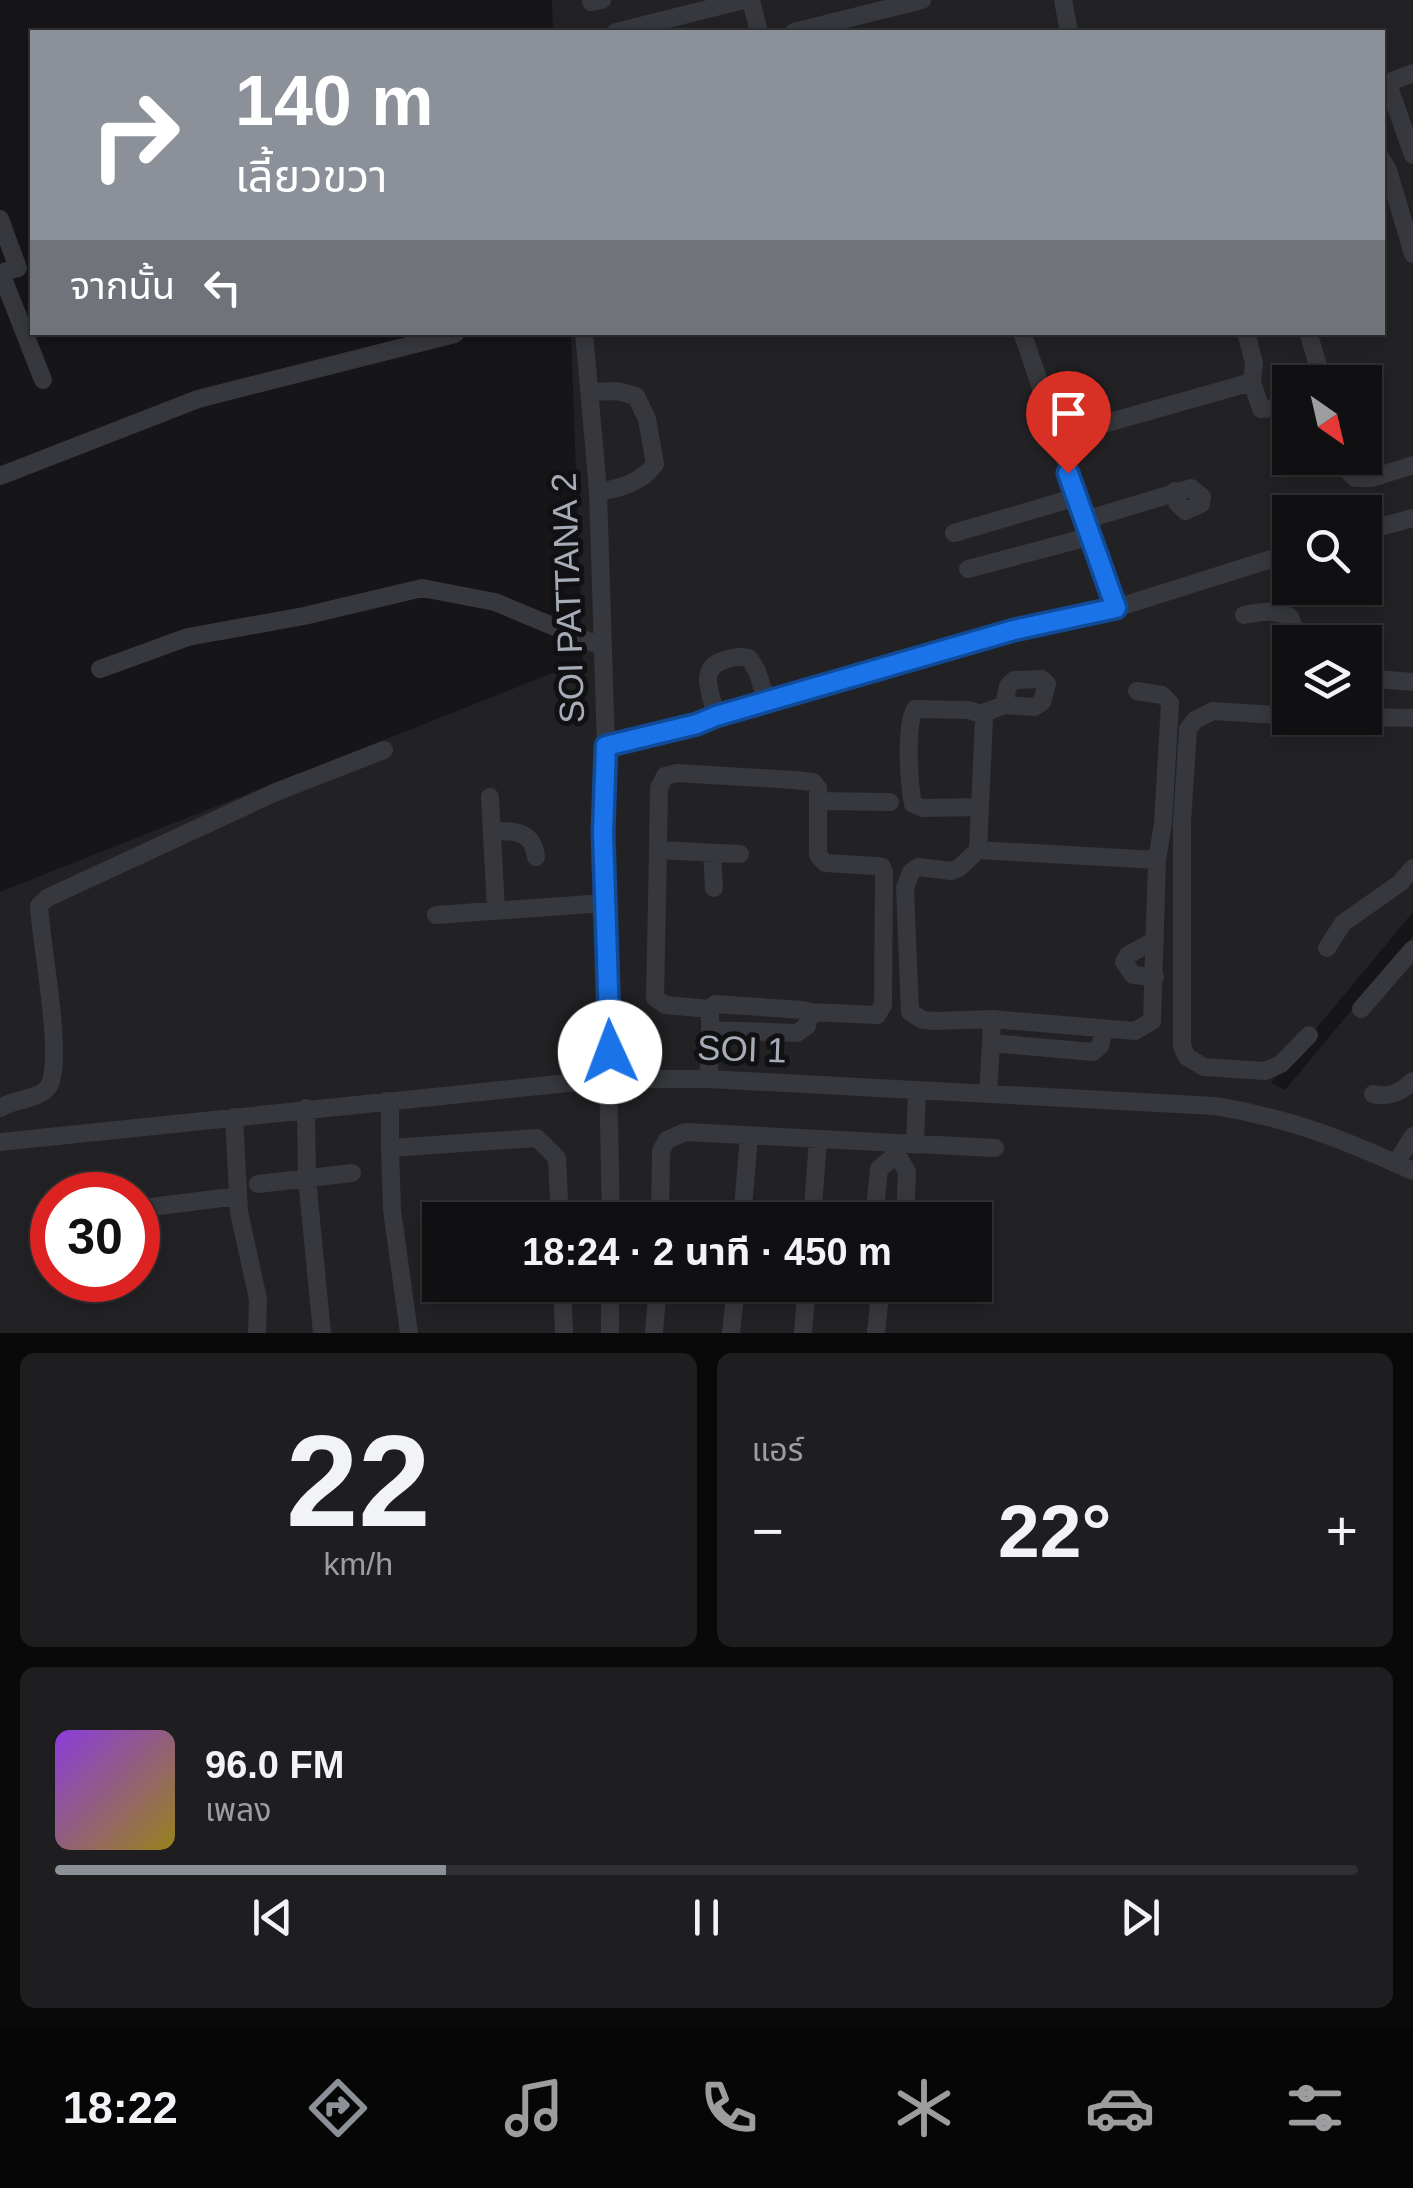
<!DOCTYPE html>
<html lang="th">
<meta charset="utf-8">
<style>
:root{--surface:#101012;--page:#1e1e20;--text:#f1f3f6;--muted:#9c9d9f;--line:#303032;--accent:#8c9099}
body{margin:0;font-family:Arial,"Noto Sans Thai",sans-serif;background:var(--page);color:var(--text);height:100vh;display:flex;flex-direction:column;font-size:38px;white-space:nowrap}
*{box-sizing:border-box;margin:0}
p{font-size:32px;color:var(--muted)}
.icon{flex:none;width:55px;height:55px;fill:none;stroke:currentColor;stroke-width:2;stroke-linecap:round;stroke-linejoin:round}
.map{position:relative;height:1333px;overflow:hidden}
.side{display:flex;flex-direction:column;gap:20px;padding:20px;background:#09090a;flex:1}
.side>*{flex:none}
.top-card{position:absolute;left:30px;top:30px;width:1355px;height:305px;border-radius:0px;box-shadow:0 5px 15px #0003,0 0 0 2px var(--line);background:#8c9099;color:#fff;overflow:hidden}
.needle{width:65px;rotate:146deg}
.tools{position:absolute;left:1272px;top:365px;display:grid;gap:20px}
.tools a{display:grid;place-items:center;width:110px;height:110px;border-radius:0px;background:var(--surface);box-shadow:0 5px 15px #0003,0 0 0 2px var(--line);font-size:50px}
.speed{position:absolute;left:30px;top:1172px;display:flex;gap:20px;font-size:50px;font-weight:700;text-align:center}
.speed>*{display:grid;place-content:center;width:130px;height:130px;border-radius:50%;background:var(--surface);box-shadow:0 5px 15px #0003,0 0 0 2px var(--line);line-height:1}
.speed .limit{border:15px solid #d22;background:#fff;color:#111}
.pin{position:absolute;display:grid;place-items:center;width:85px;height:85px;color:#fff;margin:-102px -42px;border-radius:50% 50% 50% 0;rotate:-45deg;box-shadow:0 0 10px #0007}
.pin .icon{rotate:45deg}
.me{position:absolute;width:110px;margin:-55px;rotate:358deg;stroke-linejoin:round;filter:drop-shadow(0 0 8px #0008)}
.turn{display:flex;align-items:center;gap:35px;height:210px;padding:0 40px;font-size:45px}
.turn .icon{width:130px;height:130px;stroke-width:2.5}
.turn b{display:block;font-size:70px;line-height:85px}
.then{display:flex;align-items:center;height:95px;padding:0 40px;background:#0003;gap:20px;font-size:38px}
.big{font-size:75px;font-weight:700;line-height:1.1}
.side .tile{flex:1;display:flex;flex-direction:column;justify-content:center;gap:15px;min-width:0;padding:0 35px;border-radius:15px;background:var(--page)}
.side .dial{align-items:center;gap:0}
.dial b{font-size:130px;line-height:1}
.song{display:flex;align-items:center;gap:30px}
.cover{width:120px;height:120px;border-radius:15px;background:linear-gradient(135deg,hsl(270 70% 55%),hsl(50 70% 35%))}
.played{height:10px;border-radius:5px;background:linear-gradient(90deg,var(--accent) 30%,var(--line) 30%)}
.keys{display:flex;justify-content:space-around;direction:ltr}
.heat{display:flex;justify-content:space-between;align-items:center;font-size:55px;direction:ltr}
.side .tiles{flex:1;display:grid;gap:20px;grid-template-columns:1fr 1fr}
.tile:last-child{grid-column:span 2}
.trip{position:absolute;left:422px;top:1202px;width:570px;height:100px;border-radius:0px;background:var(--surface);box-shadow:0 5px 15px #0003,0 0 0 2px var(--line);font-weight:700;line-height:100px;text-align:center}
.menu{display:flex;height:160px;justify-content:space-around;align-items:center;background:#060607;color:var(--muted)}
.menu .icon{width:70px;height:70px}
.menu .on{color:var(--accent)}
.menu b{font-size:45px;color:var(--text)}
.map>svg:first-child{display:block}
.built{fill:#222225;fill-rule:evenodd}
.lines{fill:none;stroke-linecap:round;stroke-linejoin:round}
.minor{stroke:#36383d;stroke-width:18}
.route-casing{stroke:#114b97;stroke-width:25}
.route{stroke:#1a73e8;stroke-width:18}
.labels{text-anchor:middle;stroke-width:10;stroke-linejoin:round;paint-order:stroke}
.street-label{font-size:35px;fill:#a6adb9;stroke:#111113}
</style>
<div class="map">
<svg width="1413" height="1333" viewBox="0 0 1413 1333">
<rect width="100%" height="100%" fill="#161618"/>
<!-- built -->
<path class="built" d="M552,0H1413V912L1271,1083L1285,1090L1413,936V1333H0V892L583,661L571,333L1382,332V32H553ZM1290,382H1365V458H1290ZM1290,512H1365V588H1290ZM1290,642H1365V718H1290ZM52,1195H138V1280H52ZM440,1220H975V1285H440Z"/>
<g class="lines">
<!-- minor -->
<path class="minor" d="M751,0L759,32
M1063,0L1069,32
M591,2L602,0
M616,32L744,0
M794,32L922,0
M1413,73L1392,81L1390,90L1413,155
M1382,160L1388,170L1413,254
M0,219L18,268L0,273
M1,273L43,380
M584,332L598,491L606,747L603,832L611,1220
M1022,332L1116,608
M1246,332L1254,363L1252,382
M1308,332L1323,382
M590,392L617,391L636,396L647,419L655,464C643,481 619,490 598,491
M1057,437L1252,382L1261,409L1279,408
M1345,458L1348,471L1355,478H1372L1413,465
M0,476L198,399L455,334
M1085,520L1191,488L1202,497L1201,504L1185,511L1177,503L1175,491
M1365,531L1413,518
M954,533L1077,497
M968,569L1092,536
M1244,615C1261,612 1274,609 1290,617L1300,642
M100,669L188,637L304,616L422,588L495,602L603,647
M1365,678L1413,682
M1137,691L1162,695L1170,703L1163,824L1157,860L1152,1021L1135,1031L992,1019L936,1021L923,1020L910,1012L905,888L911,872L918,867L951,871L959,868L978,850L1157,860
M981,714L1004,705L1034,707L1042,702L1047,684L1042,679L1014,680L1008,686L1004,705
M716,716C712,695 696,668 725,660C734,657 739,656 749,658L757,671L767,702
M1290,716L1213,711L1195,720L1188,729L1182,823V1046L1187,1057L1204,1067L1265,1071L1281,1064L1309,1035
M1365,717L1413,718
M606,747L697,724L716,716L1014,630L1116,608L1290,553
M490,797L496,910
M818,801L890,802
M492,831C514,831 533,830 536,857
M658,850L659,788L665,776L677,773L794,780L813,782L818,788V855L825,863L876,866L882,867L884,872L883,1005L877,1015L810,1012
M978,850L984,719L981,714L969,710L915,709C905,727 909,783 913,804L923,808L979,807
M712,853L714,888
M436,915L605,903
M1327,948L1343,923L1400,883L1413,868
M1155,977L1133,975L1124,962L1128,955L1155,940
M715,1004L803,1010L810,1012L807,1026L797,1033L710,1030V1009Z
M710,1009L665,1005L655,998L658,850L740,854
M1361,1009L1413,949
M992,1019L991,1043L1093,1052L1100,1046L1104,1029
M709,1079L710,1030
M988,1094L991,1043
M1373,1094C1389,1098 1401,1092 1413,1081
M386,1101L390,1111V1148
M0,1108C13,1099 40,1100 49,1086C64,1059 41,944 39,906L47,898L276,792L384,750
M306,1108L307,1179L322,1333
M234,1117L239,1212L258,1299L257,1333
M0,1142L607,1079H709L1215,1106C1290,1118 1345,1140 1413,1171
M915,1145L917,1091
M1396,1163L1413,1136
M258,1184L352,1173
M143,1208L238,1196
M660,1220L661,1151L667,1140L685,1132L995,1148
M742,1220L749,1136
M812,1220L818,1140
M874,1220L879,1169L897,1154L907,1172L905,1220
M975,1281L984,1282
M562,1285L564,1333
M793,1285L880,1294L893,1291L898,1285
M409,1333L392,1210L390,1148L537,1138L557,1158L560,1220
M610,1333V1285
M654,1333L658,1285
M731,1333L736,1285
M803,1333L807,1285
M876,1333L880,1294"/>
</g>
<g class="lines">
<!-- route casing -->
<g class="route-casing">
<path id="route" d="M610,1052L603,832L606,746L697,724L716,716L1014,630L1116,608L1068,473"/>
</g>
<!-- route -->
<use href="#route" class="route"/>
</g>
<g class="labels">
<!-- street labels -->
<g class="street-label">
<text transform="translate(568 598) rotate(-92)" y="12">SOI PATTANA 2</text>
<text transform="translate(742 1049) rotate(2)" y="12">SOI 1</text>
</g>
</g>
</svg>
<div class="tools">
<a><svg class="needle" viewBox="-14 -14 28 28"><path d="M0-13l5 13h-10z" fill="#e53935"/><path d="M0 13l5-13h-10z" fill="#9c9d9f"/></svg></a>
<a><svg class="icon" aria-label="search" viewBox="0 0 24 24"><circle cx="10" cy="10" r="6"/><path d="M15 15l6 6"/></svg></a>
<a><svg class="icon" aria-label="layers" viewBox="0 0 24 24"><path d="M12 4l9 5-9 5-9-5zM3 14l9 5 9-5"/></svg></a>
</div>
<div class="speed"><div class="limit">30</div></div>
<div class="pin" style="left:1068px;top:473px;background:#d93025"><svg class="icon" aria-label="arrive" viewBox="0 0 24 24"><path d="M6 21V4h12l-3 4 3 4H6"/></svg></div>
<svg class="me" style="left:610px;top:1052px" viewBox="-20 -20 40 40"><circle r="19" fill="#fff"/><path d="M0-13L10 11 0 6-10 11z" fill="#1a73e8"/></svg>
<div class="trip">18:24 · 2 นาที · 450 m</div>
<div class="top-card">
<div class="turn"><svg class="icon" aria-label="right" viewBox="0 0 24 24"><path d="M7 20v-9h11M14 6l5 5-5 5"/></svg><div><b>140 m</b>เลี้ยวขวา</div></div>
<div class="then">จากนั้น<svg class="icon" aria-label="left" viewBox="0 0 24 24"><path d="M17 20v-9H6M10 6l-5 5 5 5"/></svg></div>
</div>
</div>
<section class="side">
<div class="tiles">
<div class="tile dial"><b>22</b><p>km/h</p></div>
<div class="tile"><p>แอร์</p>
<div class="heat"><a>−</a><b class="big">22°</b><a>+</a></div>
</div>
<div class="tile">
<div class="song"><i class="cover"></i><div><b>96.0 FM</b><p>เพลง</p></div></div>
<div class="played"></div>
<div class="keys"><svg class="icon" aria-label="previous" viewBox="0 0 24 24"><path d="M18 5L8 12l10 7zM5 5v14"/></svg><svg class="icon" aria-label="pause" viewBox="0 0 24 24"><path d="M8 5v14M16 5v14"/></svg><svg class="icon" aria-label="next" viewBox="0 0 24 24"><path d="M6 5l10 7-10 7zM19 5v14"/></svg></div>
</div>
</div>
</section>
<nav class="menu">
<b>18:22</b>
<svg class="icon on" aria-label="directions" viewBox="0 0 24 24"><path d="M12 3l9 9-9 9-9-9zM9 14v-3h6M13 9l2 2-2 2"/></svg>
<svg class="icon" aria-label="music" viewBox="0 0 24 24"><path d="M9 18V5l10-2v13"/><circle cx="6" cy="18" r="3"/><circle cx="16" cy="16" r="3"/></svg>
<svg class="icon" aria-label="phone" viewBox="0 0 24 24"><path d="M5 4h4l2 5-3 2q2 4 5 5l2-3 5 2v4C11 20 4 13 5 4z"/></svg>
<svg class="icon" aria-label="climate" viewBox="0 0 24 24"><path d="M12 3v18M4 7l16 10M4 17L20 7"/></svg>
<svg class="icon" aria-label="car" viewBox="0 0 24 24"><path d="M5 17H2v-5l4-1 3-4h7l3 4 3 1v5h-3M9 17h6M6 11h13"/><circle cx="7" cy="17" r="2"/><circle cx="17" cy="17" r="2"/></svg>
<svg class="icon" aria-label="filters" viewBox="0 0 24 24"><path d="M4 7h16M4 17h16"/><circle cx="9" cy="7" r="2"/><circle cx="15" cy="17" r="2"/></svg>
</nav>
